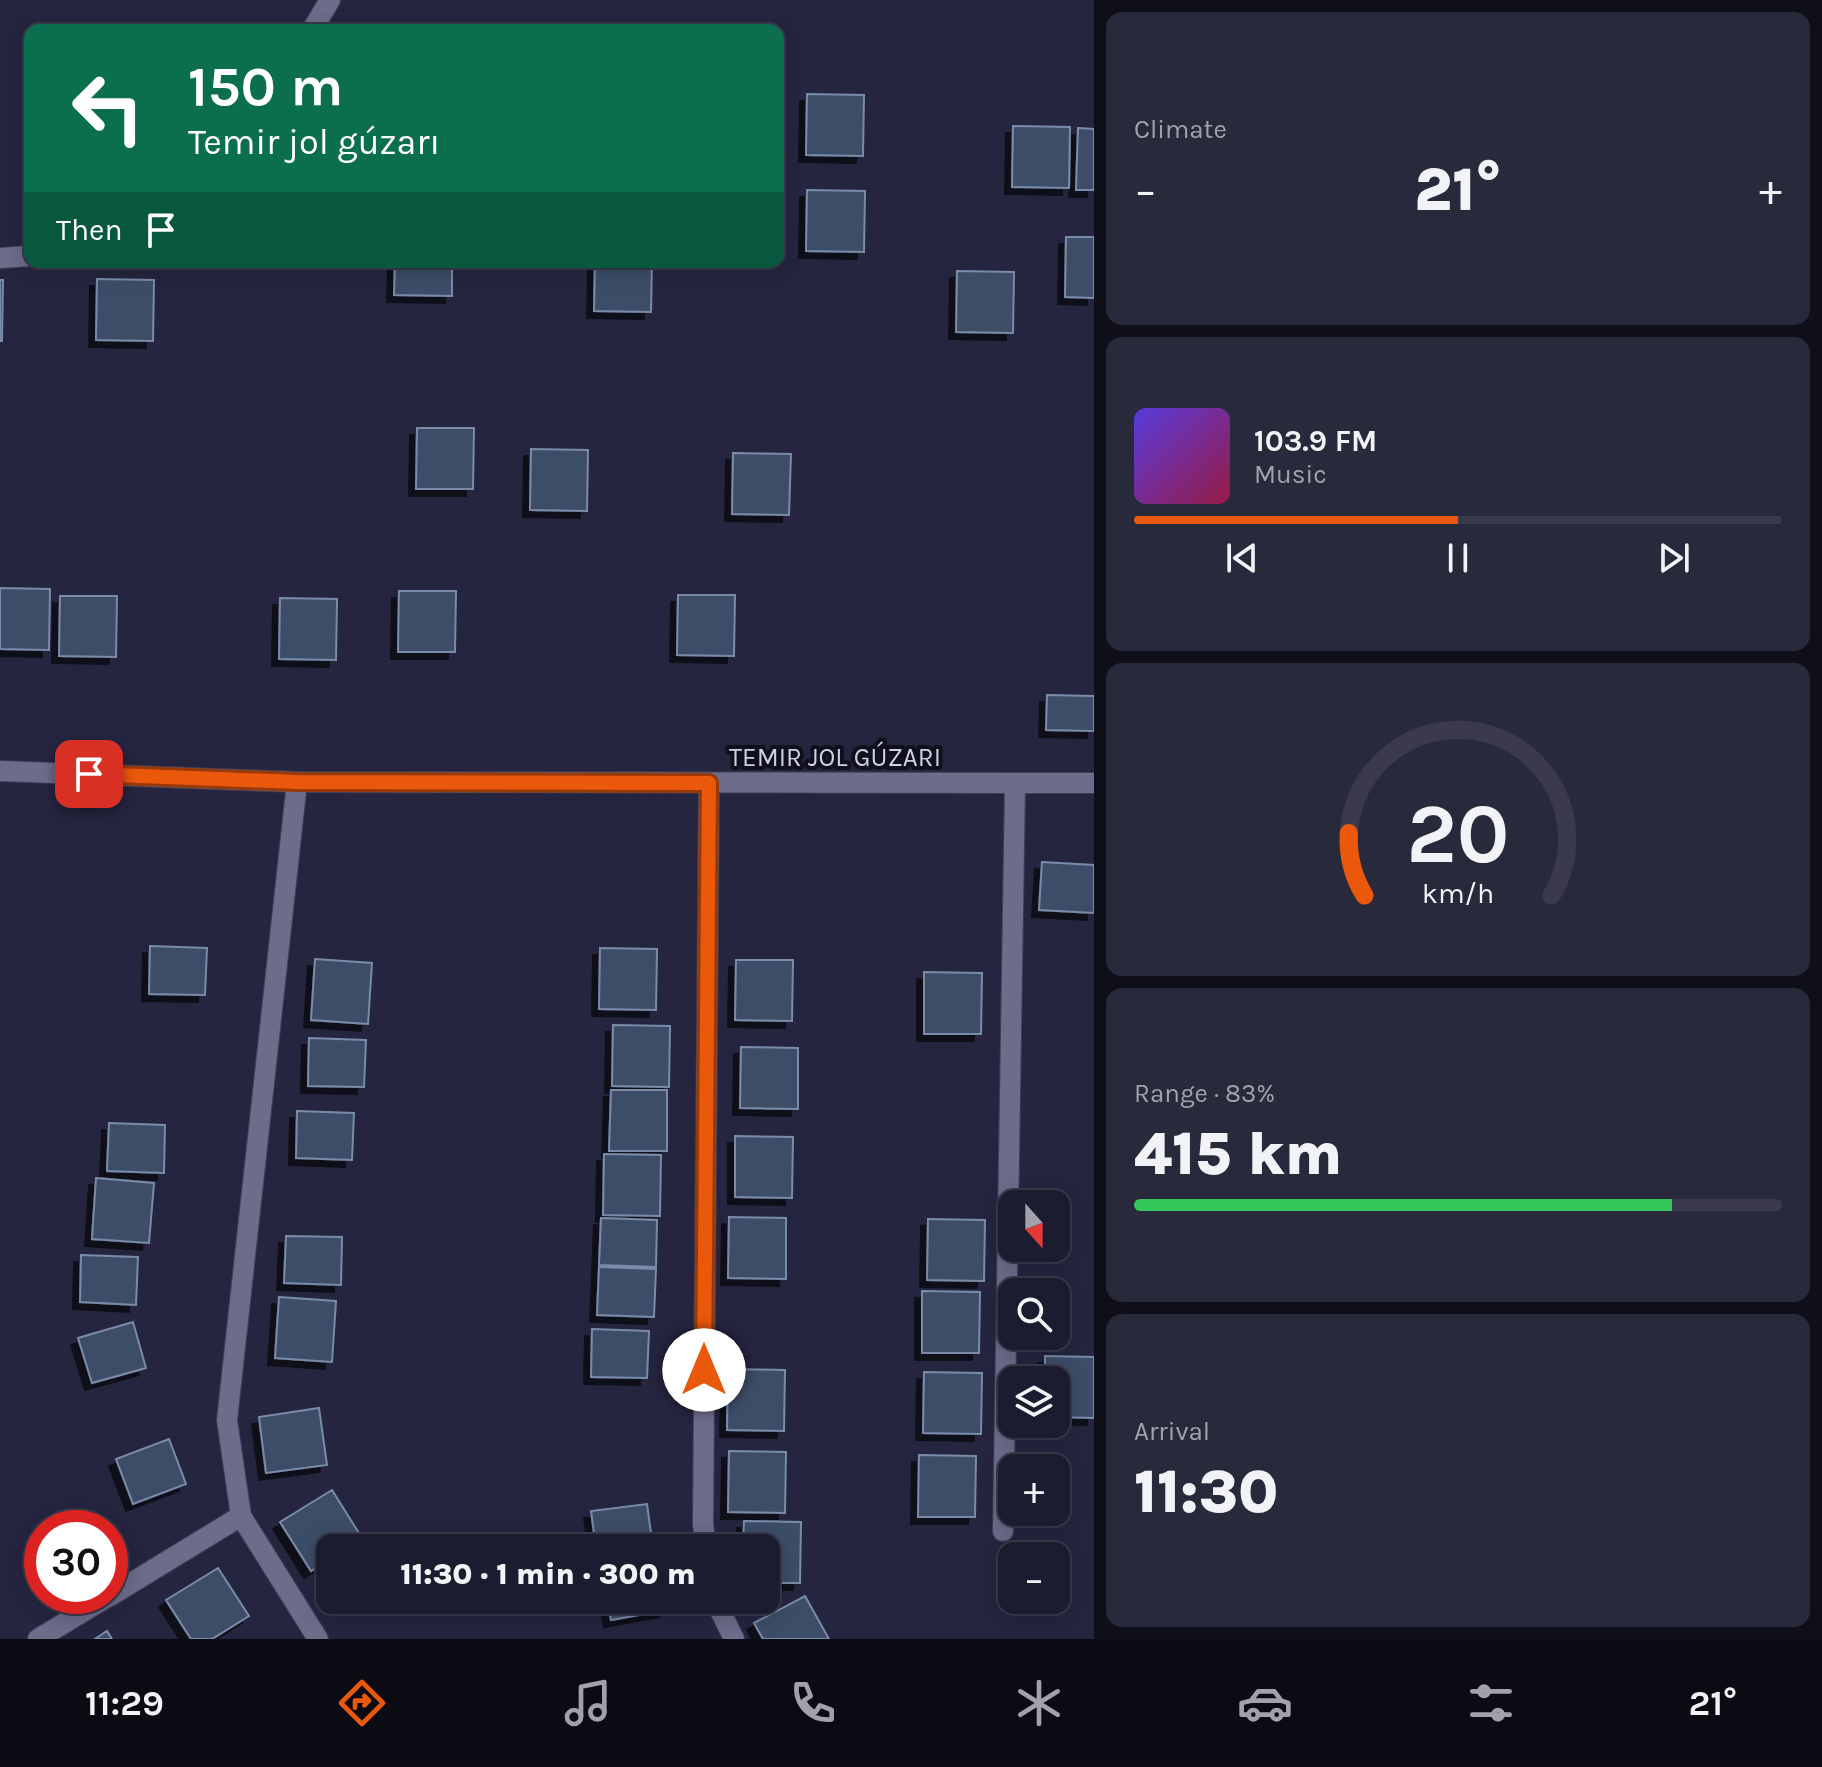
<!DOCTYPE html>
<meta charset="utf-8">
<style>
:root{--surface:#1c1c30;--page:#29293c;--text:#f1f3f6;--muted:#a0a1ab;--line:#3a3a4c;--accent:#ea580c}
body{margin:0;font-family:Karla,sans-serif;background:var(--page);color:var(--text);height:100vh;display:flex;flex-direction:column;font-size:30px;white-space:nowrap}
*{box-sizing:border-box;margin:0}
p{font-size:26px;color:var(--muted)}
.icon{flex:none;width:44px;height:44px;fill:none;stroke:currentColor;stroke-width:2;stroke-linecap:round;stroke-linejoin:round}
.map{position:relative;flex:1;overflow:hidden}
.drawer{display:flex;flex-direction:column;gap:12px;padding:12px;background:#0f0f1a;width:728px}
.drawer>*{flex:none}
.top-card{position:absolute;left:24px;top:24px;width:760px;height:244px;border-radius:16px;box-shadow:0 4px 20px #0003,0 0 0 2px var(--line);background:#0b6e4f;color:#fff;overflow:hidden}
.needle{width:52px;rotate:159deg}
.fabs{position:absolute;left:998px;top:1190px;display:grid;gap:16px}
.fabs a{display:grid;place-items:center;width:72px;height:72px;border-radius:16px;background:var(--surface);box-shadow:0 4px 20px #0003,0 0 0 2px var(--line);font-size:40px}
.speed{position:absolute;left:24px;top:1510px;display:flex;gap:16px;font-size:40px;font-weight:700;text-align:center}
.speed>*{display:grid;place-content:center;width:104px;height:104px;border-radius:50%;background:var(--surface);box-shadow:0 4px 20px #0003,0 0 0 2px var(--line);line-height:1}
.speed .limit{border:12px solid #d22;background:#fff;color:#111}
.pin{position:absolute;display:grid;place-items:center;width:68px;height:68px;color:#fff;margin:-34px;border-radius:16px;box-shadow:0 4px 12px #0006}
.me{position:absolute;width:88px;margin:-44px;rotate:0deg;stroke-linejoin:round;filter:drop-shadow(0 0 6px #0008)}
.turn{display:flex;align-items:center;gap:28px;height:168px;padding:0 32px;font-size:36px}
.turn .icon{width:104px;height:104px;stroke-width:2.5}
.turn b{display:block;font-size:56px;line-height:68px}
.then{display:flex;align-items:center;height:76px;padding:0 32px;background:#0003;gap:16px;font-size:30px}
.big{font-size:60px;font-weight:800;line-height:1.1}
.drawer .tile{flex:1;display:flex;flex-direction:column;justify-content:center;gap:12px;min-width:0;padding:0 28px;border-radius:16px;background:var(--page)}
.drawer .dial{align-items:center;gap:0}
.dial svg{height:208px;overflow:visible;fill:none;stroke:var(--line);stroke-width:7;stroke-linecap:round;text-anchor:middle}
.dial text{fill:var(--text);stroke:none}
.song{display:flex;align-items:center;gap:24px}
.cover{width:96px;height:96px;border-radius:12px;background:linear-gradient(135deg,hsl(250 70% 55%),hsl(340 70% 35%))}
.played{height:8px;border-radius:4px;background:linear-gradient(90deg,var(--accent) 50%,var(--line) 50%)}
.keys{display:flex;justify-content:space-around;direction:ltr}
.heat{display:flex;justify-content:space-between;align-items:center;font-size:44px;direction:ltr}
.charge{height:12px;border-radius:6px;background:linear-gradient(90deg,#34c759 83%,var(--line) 0)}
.trip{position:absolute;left:316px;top:1534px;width:464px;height:80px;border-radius:16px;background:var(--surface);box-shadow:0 4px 20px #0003,0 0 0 2px var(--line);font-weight:800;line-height:80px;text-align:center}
.tabs{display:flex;height:128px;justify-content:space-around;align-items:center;background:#0b0b13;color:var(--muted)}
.tabs .icon{width:56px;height:56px}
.tabs .on{color:var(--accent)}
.tabs b{font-size:36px;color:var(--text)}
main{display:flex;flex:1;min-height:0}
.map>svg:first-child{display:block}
.building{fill:#3d4d67;stroke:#798ba8;stroke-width:2;filter:url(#shadow)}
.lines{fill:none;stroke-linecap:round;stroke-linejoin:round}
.minor-casing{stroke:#414057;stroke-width:22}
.tertiary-casing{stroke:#414057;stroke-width:22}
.minor{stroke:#6c6c8b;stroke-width:20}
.tertiary{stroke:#6c6c8b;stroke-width:20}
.route-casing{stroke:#983908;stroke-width:20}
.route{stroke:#ea580c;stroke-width:14}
.labels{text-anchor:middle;stroke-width:8;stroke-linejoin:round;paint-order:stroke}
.street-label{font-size:26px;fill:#cfd0e1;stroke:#10101c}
</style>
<main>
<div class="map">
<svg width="1094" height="1639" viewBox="0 0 1094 1639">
<defs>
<filter id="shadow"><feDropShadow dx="-7" dy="7" stdDeviation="0" flood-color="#0009"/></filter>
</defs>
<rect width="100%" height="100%" fill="#262540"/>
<!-- building -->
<path class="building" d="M807,94L864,95L863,156L806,155Z
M1013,126L1070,127L1069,188L1012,187Z
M1078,128L1094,129V190H1076Z
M807,190L865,191L864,252L806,251Z
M1066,237H1094V298L1065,297Z
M395,262H452V296L394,295Z
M595,262H652L651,312L594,311Z
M957,271L1014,272L1013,333L956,332Z
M97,279L154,280L153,341L96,340Z
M0,280H3L2,341H0Z
M417,428H474L473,489H416Z
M531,449L588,450L587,511L530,510Z
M733,453L791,454L789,515L732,514Z
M0,588L50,589L49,650L0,649Z
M399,591H456L455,652H398Z
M678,595H735L734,656L677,655Z
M60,596H117L116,657L59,656Z
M280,598L337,599L336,660L279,659Z
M1047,695L1094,696V731L1046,730Z
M1042,862L1094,865V913L1039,910Z
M150,946L207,948L205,995L149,994Z
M600,948L657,949L656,1010L599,1009Z
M315,959L372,963L368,1024L311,1020Z
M736,960H793L792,1021L735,1020Z
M924,972L982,973L981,1034H924Z
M613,1025L670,1026L669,1087L612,1086Z
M309,1038L366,1040L364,1087L308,1086Z
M741,1047L798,1048V1109L740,1108Z
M611,1090H667V1151H609Z
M297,1111L354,1113L352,1160L296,1158Z
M109,1123L165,1125L164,1173L107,1171Z
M735,1136L793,1137L792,1198L735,1197Z
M604,1154L661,1155L660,1216L603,1215Z
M96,1178L154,1183L149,1243L92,1239Z
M729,1217L786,1218V1279L728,1278Z
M601,1218L657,1220L656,1267L599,1265Z
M928,1219L985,1220L984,1281L927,1280Z
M286,1236L342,1237L341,1285L284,1283Z
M81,1255L138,1257L136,1305L80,1302Z
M599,1267L656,1269L654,1317L597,1315Z
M922,1291L980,1292L979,1353H922Z
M279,1297L336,1301L332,1362L275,1358Z
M133,1322L146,1368L92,1383L78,1338Z
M592,1329L649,1331L647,1378L591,1377Z
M1045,1356L1094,1357V1418L1056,1417V1380H1045Z
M728,1369L785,1370L784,1431L727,1430Z
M924,1372L982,1373L981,1434L923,1433Z
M319,1408L327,1465L266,1473L259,1417Z
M169,1439L186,1484L133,1504L116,1459Z
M729,1451L786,1452L785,1513L728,1512Z
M919,1455L976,1456L975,1517H918Z
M332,1490L362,1538L347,1548H330V1559L311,1571L280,1522Z
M647,1504L653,1548H596L591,1511Z
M744,1521L801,1522L800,1583H766V1548H743Z
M218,1568L249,1616L212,1639H191L166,1600Z
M805,1596L829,1639H763L754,1623Z
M607,1600H665L667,1610L611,1620Z
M107,1631L112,1639H95Z"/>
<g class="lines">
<!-- minor casing -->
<g class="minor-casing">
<path id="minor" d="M312,30L330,0
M0,258L30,256
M297,782L227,1420L241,1516L318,1639
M1003,1531L1015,784
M707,1548L703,1525L709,783
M110,1596L241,1516
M715,1600L734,1639
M38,1639L109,1596"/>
</g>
<!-- tertiary casing -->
<g class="tertiary-casing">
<path id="tertiary" d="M0,771L297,782L1094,783"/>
</g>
<!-- minor -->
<use href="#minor" class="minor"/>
<!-- tertiary -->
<use href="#tertiary" class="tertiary"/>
</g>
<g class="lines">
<!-- route casing -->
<g class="route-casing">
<path id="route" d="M89,774L297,782L709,783L704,1370"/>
</g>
<!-- route -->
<use href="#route" class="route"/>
</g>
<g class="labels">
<!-- street labels -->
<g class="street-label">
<text x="835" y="766">TEMIR JOL GÚZARI</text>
</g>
</g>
</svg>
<div class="fabs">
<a><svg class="needle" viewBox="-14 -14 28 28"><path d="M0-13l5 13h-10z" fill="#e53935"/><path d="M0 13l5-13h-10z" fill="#a0a1ab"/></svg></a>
<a><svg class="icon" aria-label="search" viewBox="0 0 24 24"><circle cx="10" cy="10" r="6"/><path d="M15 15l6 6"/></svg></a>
<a><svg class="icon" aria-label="layers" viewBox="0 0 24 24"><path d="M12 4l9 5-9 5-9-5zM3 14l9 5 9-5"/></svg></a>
<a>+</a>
<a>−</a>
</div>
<div class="speed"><div class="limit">30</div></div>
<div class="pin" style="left:89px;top:774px;background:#d93025"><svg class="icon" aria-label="arrive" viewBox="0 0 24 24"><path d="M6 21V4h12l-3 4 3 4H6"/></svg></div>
<svg class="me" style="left:704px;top:1370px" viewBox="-20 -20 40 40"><circle r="19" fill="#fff"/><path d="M0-13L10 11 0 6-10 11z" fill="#ea580c"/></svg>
<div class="trip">11:30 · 1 min · 300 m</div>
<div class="top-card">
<div class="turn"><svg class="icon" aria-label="left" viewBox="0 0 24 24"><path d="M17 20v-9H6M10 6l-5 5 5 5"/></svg><div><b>150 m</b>Temir jol gúzarı</div></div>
<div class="then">Then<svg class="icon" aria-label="arrive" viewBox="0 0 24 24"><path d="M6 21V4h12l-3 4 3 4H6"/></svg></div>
</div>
</div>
<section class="drawer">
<div class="tile"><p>Climate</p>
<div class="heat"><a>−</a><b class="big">21°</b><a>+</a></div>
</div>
<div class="tile">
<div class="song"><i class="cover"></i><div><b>103.9 FM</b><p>Music</p></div></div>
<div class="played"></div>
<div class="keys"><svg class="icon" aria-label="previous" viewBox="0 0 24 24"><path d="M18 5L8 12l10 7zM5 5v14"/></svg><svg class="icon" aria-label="pause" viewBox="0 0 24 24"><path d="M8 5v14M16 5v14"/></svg><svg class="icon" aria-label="next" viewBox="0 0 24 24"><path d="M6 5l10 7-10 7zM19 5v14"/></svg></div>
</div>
<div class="tile dial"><svg viewBox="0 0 100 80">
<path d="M14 69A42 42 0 1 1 86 69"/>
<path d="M14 69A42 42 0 0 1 8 45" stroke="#ea580c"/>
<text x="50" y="56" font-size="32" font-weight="700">20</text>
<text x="50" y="72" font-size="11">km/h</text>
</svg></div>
<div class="tile"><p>Range · 83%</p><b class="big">415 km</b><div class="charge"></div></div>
<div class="tile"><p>Arrival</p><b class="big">11:30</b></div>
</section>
</main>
<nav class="tabs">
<b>11:29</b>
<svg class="icon on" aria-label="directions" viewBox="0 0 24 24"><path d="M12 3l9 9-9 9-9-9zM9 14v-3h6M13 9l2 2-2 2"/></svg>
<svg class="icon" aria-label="music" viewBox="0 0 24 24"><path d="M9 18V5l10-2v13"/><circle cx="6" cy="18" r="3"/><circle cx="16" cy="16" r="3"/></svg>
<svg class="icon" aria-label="phone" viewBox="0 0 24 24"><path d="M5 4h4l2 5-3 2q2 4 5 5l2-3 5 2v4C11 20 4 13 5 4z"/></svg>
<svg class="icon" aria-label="climate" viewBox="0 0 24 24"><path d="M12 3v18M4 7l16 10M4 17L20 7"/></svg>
<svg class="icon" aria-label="car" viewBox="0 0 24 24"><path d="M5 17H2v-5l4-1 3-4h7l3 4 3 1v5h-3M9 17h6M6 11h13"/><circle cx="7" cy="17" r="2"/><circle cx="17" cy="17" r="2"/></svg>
<svg class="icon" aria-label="filters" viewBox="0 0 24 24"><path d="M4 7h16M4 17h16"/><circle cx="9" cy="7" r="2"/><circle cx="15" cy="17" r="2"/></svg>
<b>21°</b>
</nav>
